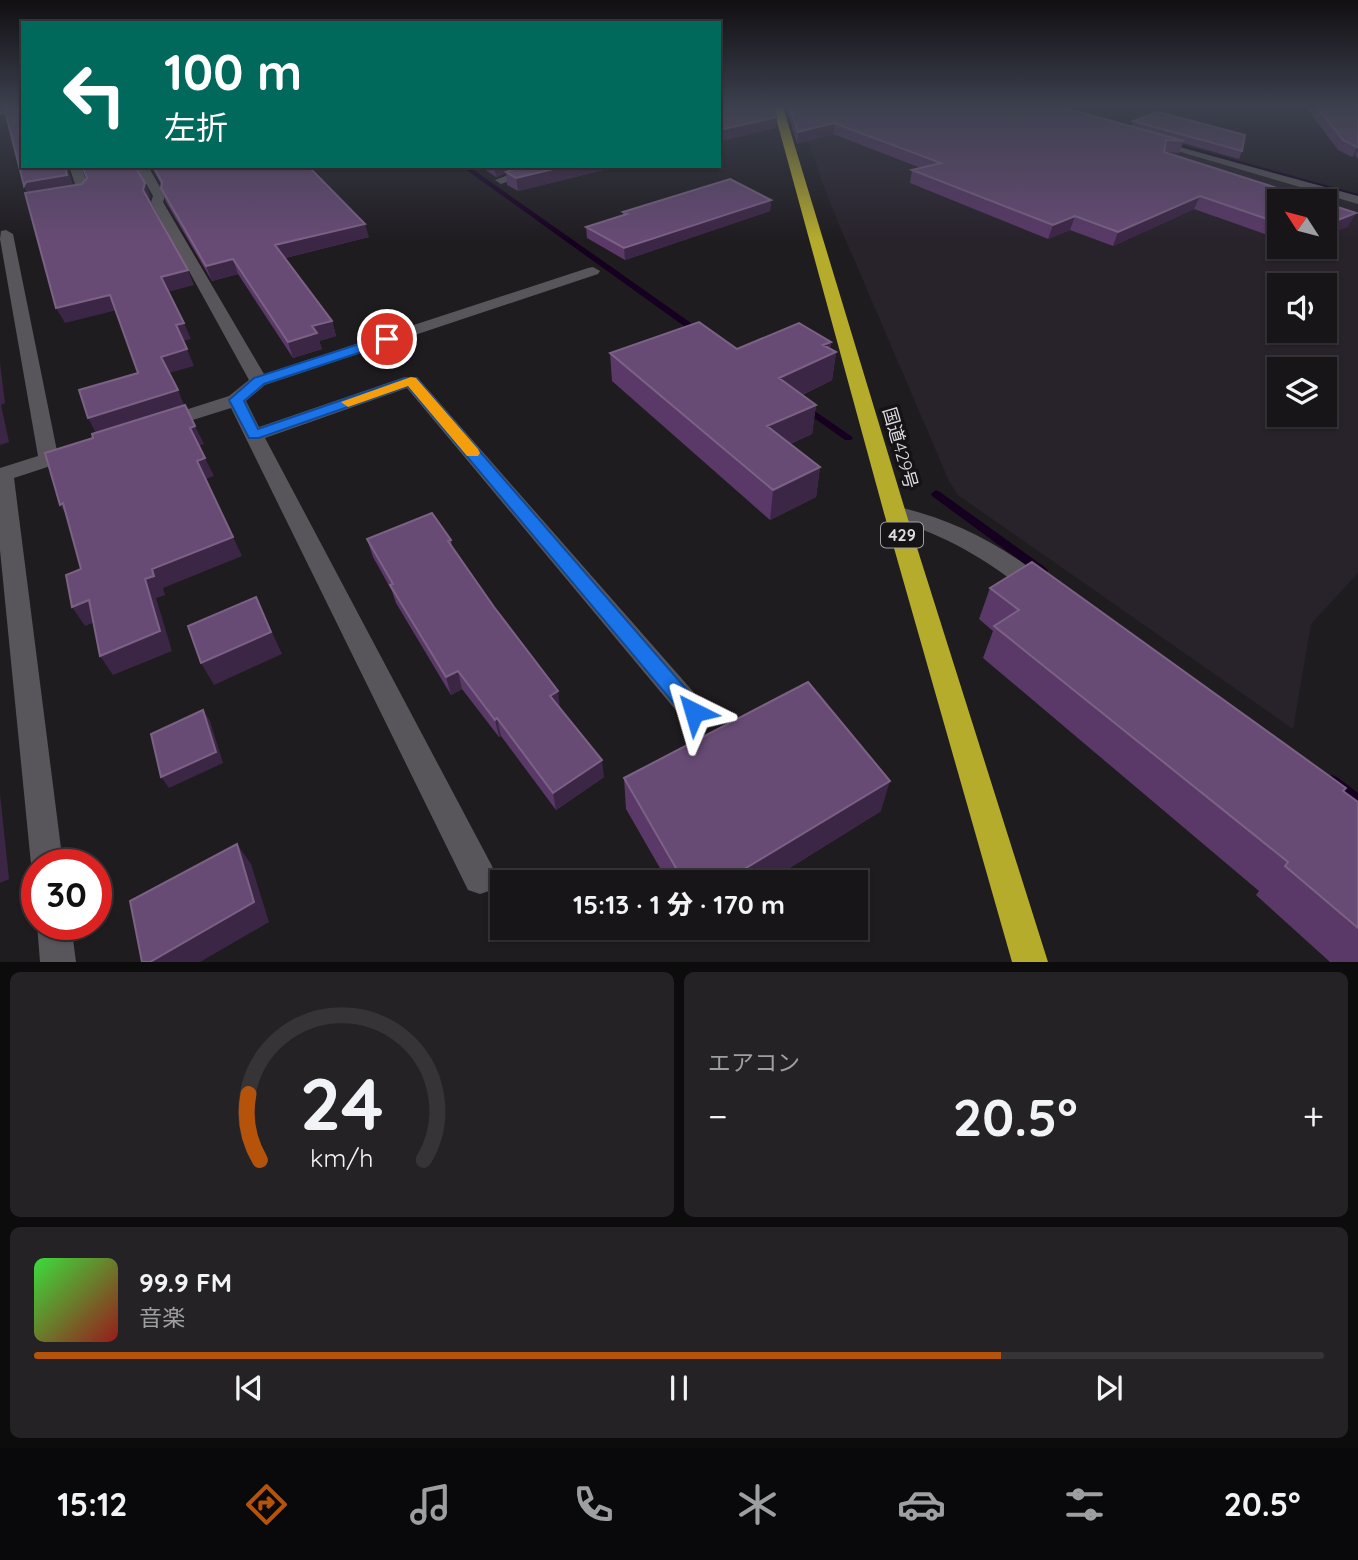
<!DOCTYPE html>
<html lang="ja">
<meta charset="utf-8">
<style>
:root{--surface:#171518;--page:#242225;--text:#f1f3f6;--muted:#9e9fa2;--line:#363437;--accent:#b45309}
body{margin:0;font-family:Quicksand,"Noto Sans JP",sans-serif;background:var(--page);color:var(--text);height:100vh;display:flex;flex-direction:column;font-size:26px;white-space:nowrap}
*{box-sizing:border-box;margin:0}
p{font-size:23px;color:var(--muted)}
.icon{flex:none;width:38px;height:38px;fill:none;stroke:currentColor;stroke-width:2;stroke-linecap:round;stroke-linejoin:round}
.map{position:relative;height:962px;overflow:hidden}
.side{display:flex;flex-direction:column;gap:10px;padding:10px;background:#0d0c0d;flex:1}
.side>*{flex:none}
.top-card{position:absolute;left:21px;top:21px;width:700px;height:147px;border-radius:0px;box-shadow:0 2px 5px #0004,0 0 0 2px var(--line);background:#00695c;color:#fff;overflow:hidden}
.needle{width:46px;rotate:306deg}
.tools{position:absolute;left:1267px;top:189px;display:grid;gap:14px}
.tools a{display:grid;place-items:center;width:70px;height:70px;border-radius:0px;background:var(--surface);box-shadow:0 2px 5px #0004,0 0 0 2px var(--line);font-size:35px}
.speed{position:absolute;left:21px;top:849px;display:flex;gap:14px;font-size:35px;font-weight:700;text-align:center}
.speed>*{display:grid;place-content:center;width:91px;height:91px;border-radius:50%;background:var(--surface);box-shadow:0 2px 5px #0004,0 0 0 2px var(--line);line-height:1}
.speed .limit{border:10px solid #d22;background:#fff;color:#111}
.pin{position:absolute;display:grid;place-items:center;width:60px;height:60px;color:#fff;margin:-30px;border:4px solid #fff;border-radius:50%;box-shadow:0 2px 7px #0007}
.me{position:absolute;width:77px;margin:-38px;rotate:320deg;stroke-linejoin:round;filter:drop-shadow(0 0 5px #0008)}
.turn{display:flex;align-items:center;gap:24px;height:147px;padding:0 28px;font-size:32px}
.turn .icon{width:91px;height:91px;stroke-width:2.5}
.turn b{display:block;font-size:49px;line-height:60px}
.big{font-size:52px;font-weight:800;line-height:1.1}
.side .tile{flex:1;display:flex;flex-direction:column;justify-content:center;gap:10px;min-width:0;padding:0 24px;border-radius:10px;background:var(--page)}
.side .dial{align-items:center;gap:0}
.dial svg{height:182px;overflow:visible;fill:none;stroke:var(--line);stroke-width:7;stroke-linecap:round;text-anchor:middle}
.dial text{fill:var(--text);stroke:none}
.song{display:flex;align-items:center;gap:21px}
.cover{width:84px;height:84px;border-radius:10px;background:linear-gradient(135deg,hsl(120 70% 55%),hsl(0 70% 35%))}
.played{height:7px;border-radius:4px;background:linear-gradient(90deg,var(--accent) 75%,var(--line) 75%)}
.keys{display:flex;justify-content:space-around;direction:ltr}
.heat{display:flex;justify-content:space-between;align-items:center;font-size:38px;direction:ltr}
.side .tiles{flex:1;display:grid;gap:10px;grid-template-columns:1fr 1fr}
.tile:last-child{grid-column:span 2}
.trip{position:absolute;left:490px;top:870px;width:378px;height:70px;border-radius:0px;background:var(--surface);box-shadow:0 2px 5px #0004,0 0 0 2px var(--line);font-weight:800;line-height:70px;text-align:center}
.tabs{display:flex;height:112px;justify-content:space-around;align-items:center;background:#09080a;color:var(--muted)}
.tabs .icon{width:49px;height:49px}
.tabs .selected{color:var(--accent)}
.tabs b{font-size:32px;color:var(--text)}
.map>svg:first-child{display:block}
.built{fill:#28222b;fill-rule:evenodd}
.lines{fill:none;stroke-linecap:round;stroke-linejoin:round}
.stream{fill:#160020;fill-rule:evenodd}
.street{fill:#58565a;fill-rule:evenodd}
.highway{fill:#b5ac2c;fill-rule:evenodd}
.wall{fill:#5a3968}
.shaded-wall{fill:#3c2646}
.building{fill:#684b75;stroke:#7b6285;stroke-width:2}
.route{fill:#1a73e8;stroke:#114b97;stroke-width:2}
.slow{fill:#f59e0b}
.labels{text-anchor:middle;stroke-width:7;stroke-linejoin:round;paint-order:stroke}
.shield{fill:#161317;stroke:#a2a0a3;stroke-width:2}
.shield-label{font-size:16px;font-weight:bold;fill:#dedcdf}
.street-label{font-size:18px;fill:#dedcdf;stroke:#161317}
</style>
<div class="map">
<svg width="1358" height="962" viewBox="0 0 1358 962">
<rect width="100%" height="100%" fill="#1f1c20"/>
<!-- built -->
<path class="built" d="M796,107H1028L1358,203V573L1311,624L1293,729L958,495L949,481L829,201ZM1279,201H1325V247H1279ZM1279,285H1325V331H1279ZM1279,369H1325V415H1279Z"/>
<g class="lines">
<!-- stream -->
<path class="stream" d="M1168,141L1358,194V198L1168,143Z
M461,166H468L701,330V334H695Z
M803,403L851,436L853,438L851,440H845L800,408L798,406L800,404Z
M936,490L940,492L1046,568L1048,571L1046,574H1038L932,496L931,494Z
M1332,775L1337,777L1358,793V809L1353,807L1327,787L1324,782L1327,777Z"/>
<!-- street -->
<path class="street" d="M23,107V111L0,115V109Z
M1150,139L1358,196V204L1150,143Z
M69,166H81L90,192L88,195L65,200L59,196L77,190Z
M136,166H148L165,196L163,202L264,374L588,268L593,267L600,271L598,274L265,385L246,401L259,427L405,377H417L704,704L708,712L704,720L694,724L684,720L407,388L265,438L492,866L496,878L492,890L480,894L468,890L231,408L164,429L154,423L157,419L229,396L249,380L151,202L153,196Z
M533,166H552L501,184L495,180Z
M6,230L13,234L57,451L74,446L81,448L84,452L81,456L14,478L63,864H37V876L31,864L0,550V468L38,456L0,239L1,231Z
M895,506C942,517 983,535 1023,563C1033,571 1045,577 1051,588L1048,594L1039,597L1030,594C984,558 945,534 887,518L884,513L887,508Z
M37,924H71L76,962H40Z"/>
<!-- highway -->
<path class="highway" d="M773,107H783L906,513L1048,962H1012L884,513Z"/>
</g>
<!-- wall -->
<path class="wall" d="M786,107H1061L1131,126L1133,121L1242,151L1239,159L1183,143L1179,153L1164,152L1279,201V239L1194,209L1113,246L1070,230L1048,239L910,183L912,170L921,168L833,134L797,144Z
M1306,107H1358V159L1355,155L1352,157L1338,150Z
M151,166H245L369,237L285,258L332,321L336,336L319,341L322,349L293,358L238,274L212,281L166,202L161,188V184Z
M480,166H620L518,191L507,185L506,173L496,177Z
M771,200L770,211L625,260L587,238L586,227L623,216V212Z
M831,342L830,348L836,352L832,380L802,395L816,405L812,434L790,444L820,467L816,497L770,520L612,381L610,353L737,349Z
M367,539L451,540L452,547L560,709L604,777L556,810L501,736L499,737L462,689L451,695L396,603L392,591L373,557Z
M990,588L1343,791L1358,802V962H1330L1256,895L1259,891L983,658L993,631L979,619Z
M624,778L881,811L767,882H668L626,809Z"/>
<!-- shaded-wall -->
<path class="shaded-wall" d="M777,117L776,128L719,142V130Z
M834,123L833,134L797,144L798,132Z
M1358,146V150L1355,155L1352,157Z
M65,166H67L74,188L30,200L24,186L26,182Z
M494,166H525L506,172V173L496,177Z
M566,166H620L518,191L516,178Z
M145,183L150,196L149,203L143,190Z
M1200,196L1194,209L1113,246L1118,232Z
M771,200L770,211L625,260L624,248Z
M1356,213L1348,227L1325,236V225Z
M1075,216L1070,230L1048,239L1053,225Z
M365,224L369,237L280,259L275,245Z
M233,259L238,274L212,281L206,266Z
M188,270L194,285L168,292L161,277Z
M110,295L117,310L65,323L56,308Z
M332,321L336,336L319,341L322,349L293,358L288,342L312,326Z
M184,323L191,339L183,341L176,325Z
M831,342L829,355L836,352L832,380L776,407L779,378L823,345Z
M187,349L194,366L169,373L161,357Z
M0,363L5,403L1,405L9,442L0,445Z
M178,390L185,407L97,435L88,418Z
M816,405L812,434L764,455L767,426Z
M195,426L204,444L198,446L190,428Z
M205,458L214,476L206,479L197,461Z
M820,467L816,497L770,520L773,490Z
M63,503L72,524L60,505Z
M233,537L242,556L163,588L165,595L156,598L172,651L113,675L100,656L152,569Z
M256,597L282,654L214,685L201,663Z
M89,600L102,619L85,626L72,607Z
M458,671L462,689L451,695L446,677Z
M558,691L560,709L550,696Z
M203,710L210,721L223,763L169,788L161,777Z
M497,718L501,736L499,737L495,720Z
M602,760L604,777L556,810L553,793Z
M890,781L881,811L767,882H723Z
M0,794L9,879L0,883Z
M237,844L251,864L269,922L200,962H150Z"/>
<!-- building -->
<path class="building" d="M4,107H23V166H65L67,175L26,182L24,186Z
M719,107H774L777,117L719,130Z
M790,107H1061L1184,141L1166,140L1164,152L1318,201H1279V223L1200,196L1118,232L1075,216L1053,225L912,170L941,163L834,123L798,132Z
M1317,107H1358V146L1357,147L1343,140Z
M1158,112L1245,135L1242,151L1133,121Z
M82,166H135L145,183L143,190L188,270L161,277L184,323L176,325L187,349L161,357L178,390L88,418L79,390L138,373L110,295L56,308L25,193L82,184L87,178Z
M153,166H308L365,224L275,245L332,321L312,326L317,333L288,342L233,259L206,266L161,188L162,182Z
M522,166H566L516,178L506,172Z
M730,179L771,200L624,248L586,227L627,214L623,212Z
M1325,203L1356,213L1325,225Z
M699,322L737,349L799,323L831,342L823,345L836,352L779,378L816,405L767,426L820,467L773,490L610,353Z
M185,405L195,426L190,428L205,458L197,461L233,537L152,569L154,576L145,579L160,631L100,656L89,600L72,607L66,575L81,569L63,503L60,505L45,453L93,438L92,434Z
M432,513L451,540L448,541L494,607L558,691L550,696L602,760L553,793L497,718L495,720L458,671L446,677L390,585L393,584L367,539Z
M1032,562L1346,788L1343,791L1358,802V928L1285,866L1288,862L994,626L1019,610L990,588Z
M256,597L271,632L201,663L188,626Z
M808,682L890,781L723,882H684L624,778Z
M203,710L216,752L161,777L151,734Z
M237,844L254,902L150,962H142L130,901Z"/>
<!-- sky -->
<linearGradient id="sky" x2="0" y2="1"><stop stop-color="#110f12"/><stop offset="0.44" stop-color="#3c404e"/><stop offset="1" stop-color="#3c404e" stop-opacity="0"/></linearGradient>
<rect width="1358" height="241" fill="url(#sky)"/>
<!-- route -->
<path class="route" d="M387,335L394,339L392,342L264,384L244,401L258,429L406,378H416L701,706L704,712L701,718L694,721L686,718L408,386L259,438H249L229,400L254,378Z"/>
<!-- slow -->
<path class="slow" d="M411,377L416,378L478,449L480,453L478,456H467L408,386L348,407L341,402Z"/>
<g class="labels">
<!-- shield labels -->
<rect class="shield" x="881" y="522.5" width="42" height="25" rx="5"/>
<g class="shield-label">
<text x="902" y="541">429</text>
</g>
<!-- street labels -->
<g class="street-label">
<text transform="translate(900 448) rotate(74)" y="6">国道429号</text>
</g>
</g>
</svg>
<div class="tools">
<a><svg class="needle" viewBox="-14 -14 28 28"><path d="M0-13l5 13h-10z" fill="#e53935"/><path d="M0 13l5-13h-10z" fill="#9e9fa2"/></svg></a>
<a><svg class="icon" aria-label="sound" viewBox="0 0 24 24"><path d="M4 9h4l5-4v14l-5-4H4zM17 9q2 3 0 6"/></svg></a>
<a><svg class="icon" aria-label="layers" viewBox="0 0 24 24"><path d="M12 4l9 5-9 5-9-5zM3 14l9 5 9-5"/></svg></a>
</div>
<div class="speed"><div class="limit">30</div></div>
<div class="pin" style="left:387px;top:339px;background:#d93025"><svg class="icon" aria-label="arrive" viewBox="0 0 24 24"><path d="M6 21V4h12l-3 4 3 4H6"/></svg></div>
<svg class="me" style="left:694px;top:712px" viewBox="-20 -20 40 40"><path d="M0-17L14 15 0 8-14 15z" fill="#1a73e8" stroke="#fff" stroke-width="4"/></svg>
<div class="trip">15:13 · 1 分 · 170 m</div>
<div class="top-card">
<div class="turn"><svg class="icon" aria-label="left" viewBox="0 0 24 24"><path d="M17 20v-9H6M10 6l-5 5 5 5"/></svg><div><b>100 m</b>左折</div></div>
</div>
</div>
<section class="side">
<div class="tiles">
<div class="tile dial"><svg viewBox="0 0 100 80">
<path d="M14 69A42 42 0 1 1 86 69"/>
<path d="M14 69A42 42 0 0 1 9 40" stroke="#b45309"/>
<text x="50" y="56" font-size="32" font-weight="700">24</text>
<text x="50" y="72" font-size="11">km/h</text>
</svg></div>
<div class="tile"><p>エアコン</p>
<div class="heat"><a>−</a><b class="big">20.5°</b><a>+</a></div>
</div>
<div class="tile">
<div class="song"><i class="cover"></i><div><b>99.9 FM</b><p>音楽</p></div></div>
<div class="played"></div>
<div class="keys"><svg class="icon" aria-label="previous" viewBox="0 0 24 24"><path d="M18 5L8 12l10 7zM5 5v14"/></svg><svg class="icon" aria-label="pause" viewBox="0 0 24 24"><path d="M8 5v14M16 5v14"/></svg><svg class="icon" aria-label="next" viewBox="0 0 24 24"><path d="M6 5l10 7-10 7zM19 5v14"/></svg></div>
</div>
</div>
</section>
<nav class="tabs">
<b>15:12</b>
<svg class="icon selected" aria-label="directions" viewBox="0 0 24 24"><path d="M12 3l9 9-9 9-9-9zM9 14v-3h6M13 9l2 2-2 2"/></svg>
<svg class="icon" aria-label="music" viewBox="0 0 24 24"><path d="M9 18V5l10-2v13"/><circle cx="6" cy="18" r="3"/><circle cx="16" cy="16" r="3"/></svg>
<svg class="icon" aria-label="phone" viewBox="0 0 24 24"><path d="M5 4h4l2 5-3 2q2 4 5 5l2-3 5 2v4C11 20 4 13 5 4z"/></svg>
<svg class="icon" aria-label="climate" viewBox="0 0 24 24"><path d="M12 3v18M4 7l16 10M4 17L20 7"/></svg>
<svg class="icon" aria-label="car" viewBox="0 0 24 24"><path d="M5 17H2v-5l4-1 3-4h7l3 4 3 1v5h-3M9 17h6M6 11h13"/><circle cx="7" cy="17" r="2"/><circle cx="17" cy="17" r="2"/></svg>
<svg class="icon" aria-label="filters" viewBox="0 0 24 24"><path d="M4 7h16M4 17h16"/><circle cx="9" cy="7" r="2"/><circle cx="15" cy="17" r="2"/></svg>
<b>20.5°</b>
</nav>
